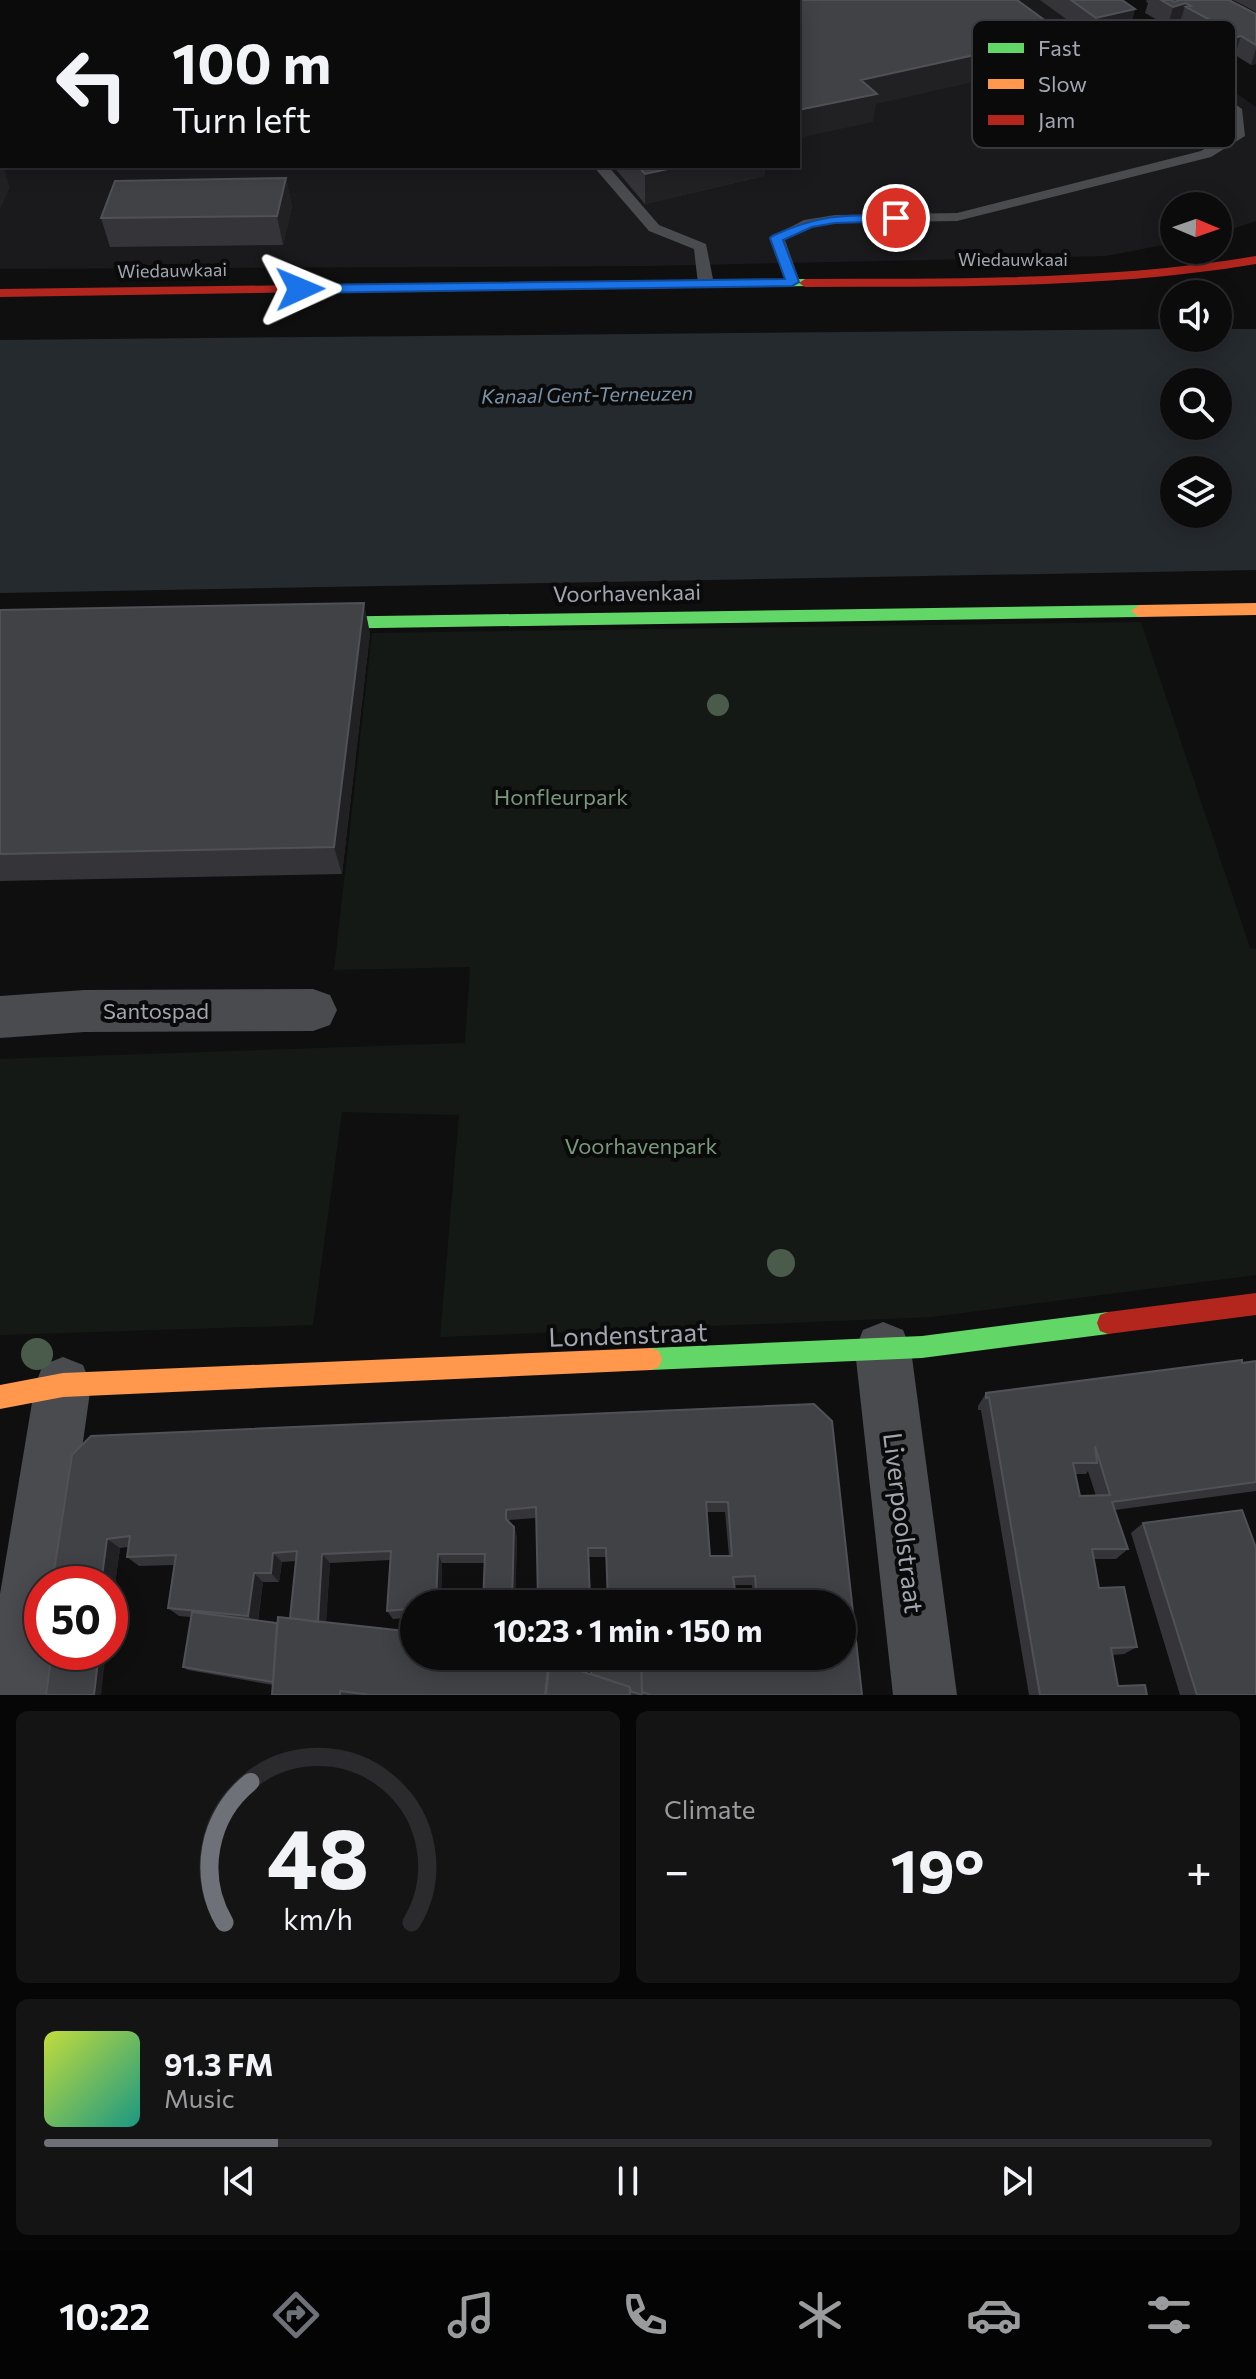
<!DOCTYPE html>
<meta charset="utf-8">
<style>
:root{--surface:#0b0b0c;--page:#141415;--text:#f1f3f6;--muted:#9a9b9d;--line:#2b2b2d;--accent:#6e7178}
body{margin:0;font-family:Commissioner,sans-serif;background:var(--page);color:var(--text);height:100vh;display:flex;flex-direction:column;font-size:30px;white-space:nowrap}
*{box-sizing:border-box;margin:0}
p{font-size:26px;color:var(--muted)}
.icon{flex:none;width:44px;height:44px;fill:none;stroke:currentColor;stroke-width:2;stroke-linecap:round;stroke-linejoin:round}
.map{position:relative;height:1695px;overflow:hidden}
.sheet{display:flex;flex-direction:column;gap:16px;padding:16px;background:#060607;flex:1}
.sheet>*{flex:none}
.hud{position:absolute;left:0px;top:0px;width:800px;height:168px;box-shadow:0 4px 20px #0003,0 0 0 2px var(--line);background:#0b0b0c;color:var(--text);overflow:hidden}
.needle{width:52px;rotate:92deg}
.tools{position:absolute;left:1160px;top:192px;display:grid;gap:16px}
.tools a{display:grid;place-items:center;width:72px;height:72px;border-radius:50%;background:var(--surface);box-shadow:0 4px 20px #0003,0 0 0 2px var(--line);font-size:40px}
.speed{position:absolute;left:24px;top:1566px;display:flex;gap:16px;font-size:40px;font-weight:700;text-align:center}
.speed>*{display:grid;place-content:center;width:104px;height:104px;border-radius:50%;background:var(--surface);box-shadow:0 4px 20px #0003,0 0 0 2px var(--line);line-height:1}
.speed .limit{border:12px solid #d22;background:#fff;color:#111}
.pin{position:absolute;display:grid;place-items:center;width:68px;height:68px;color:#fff;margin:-34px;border:4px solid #fff;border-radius:50%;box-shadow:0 2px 8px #0007}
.me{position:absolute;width:88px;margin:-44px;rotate:89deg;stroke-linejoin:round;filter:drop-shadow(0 0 6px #0008)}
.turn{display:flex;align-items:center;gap:28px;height:168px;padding:0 40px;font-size:36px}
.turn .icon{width:104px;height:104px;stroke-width:2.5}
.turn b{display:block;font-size:56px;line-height:68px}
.big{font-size:60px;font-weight:700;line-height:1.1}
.sheet .card{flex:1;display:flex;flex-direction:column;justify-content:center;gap:12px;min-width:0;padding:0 28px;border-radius:12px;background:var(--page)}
.sheet .dial{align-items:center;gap:0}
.dial svg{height:208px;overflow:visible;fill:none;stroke:var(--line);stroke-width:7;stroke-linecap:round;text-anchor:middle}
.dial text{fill:var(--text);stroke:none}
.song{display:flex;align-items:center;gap:24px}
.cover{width:96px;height:96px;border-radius:12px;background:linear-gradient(135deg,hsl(70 70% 55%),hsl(170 70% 35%))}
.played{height:8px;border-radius:4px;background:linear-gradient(90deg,var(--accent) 20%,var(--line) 20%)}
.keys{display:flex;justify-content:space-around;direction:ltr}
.heat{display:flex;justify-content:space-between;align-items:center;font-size:44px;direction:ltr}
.sheet .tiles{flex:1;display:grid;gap:16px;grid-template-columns:1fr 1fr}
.card:last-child{grid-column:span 2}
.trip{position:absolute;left:400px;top:1590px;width:456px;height:80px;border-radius:40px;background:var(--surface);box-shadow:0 4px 20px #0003,0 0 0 2px var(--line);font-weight:700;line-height:80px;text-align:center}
.tabs{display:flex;height:128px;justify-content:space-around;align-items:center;background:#040405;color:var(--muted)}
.tabs .icon{width:56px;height:56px}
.tabs .current{color:var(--accent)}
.tabs b{font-size:36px;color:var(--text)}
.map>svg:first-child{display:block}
.built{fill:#1a1a1c;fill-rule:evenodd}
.green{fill:#151915}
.water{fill:#252a2f;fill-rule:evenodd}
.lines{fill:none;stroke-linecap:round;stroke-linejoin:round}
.lane{fill:#4a4b4e;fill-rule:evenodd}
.street{fill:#4a4b4e;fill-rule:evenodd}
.fast{fill:#63d668;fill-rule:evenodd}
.slow{fill:#ff974d;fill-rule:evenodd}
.jam{fill:#b3261e;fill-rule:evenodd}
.tree{fill:#4a5b4b}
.wall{fill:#353539;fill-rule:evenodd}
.shaded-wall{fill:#212123}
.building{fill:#414246;stroke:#505156;stroke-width:2;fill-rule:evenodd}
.route{fill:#1a73e8;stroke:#114b97;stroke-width:2}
.labels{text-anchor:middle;stroke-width:8;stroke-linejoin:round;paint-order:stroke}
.far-street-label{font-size:18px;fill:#a1a6b0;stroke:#0a0a0b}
.far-water-label{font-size:20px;font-style:italic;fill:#7b93a8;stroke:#0a0a0b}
.street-label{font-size:22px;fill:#a1a6b0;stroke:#0a0a0b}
.park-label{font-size:22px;fill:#7a997c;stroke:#0a0a0b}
.near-street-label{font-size:26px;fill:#a1a6b0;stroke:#0a0a0b}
.key{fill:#0a0a0b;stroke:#37393d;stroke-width:2}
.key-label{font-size:22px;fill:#a1a6b0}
</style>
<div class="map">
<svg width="1256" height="1695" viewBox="0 0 1256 1695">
<rect width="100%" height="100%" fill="#0f0f10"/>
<!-- built -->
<path class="built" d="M0,0H1101L1256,107V221L1218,234V206H1174V243L1106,256L648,266L0,269ZM2,2H798V166H2Z"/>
<!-- green -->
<path class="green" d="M1141,622L1250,948L1256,949V1275L932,1317L440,1337L459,1115L342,1112L313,1325L0,1335V1059L465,1043L470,967L334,970L372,633Z"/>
<!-- water -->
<path class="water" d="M1174,329V338H1218V329H1256V570L0,593V340ZM1174,382H1218V426H1174ZM1174,470H1218V514H1174Z"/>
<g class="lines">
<!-- lane -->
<path class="lane" d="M1003,0H1017L1077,46L1142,38L1242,109L1245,136L1211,157L957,221L835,223L813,227L785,240L800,282L797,285H787L769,238L804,220L835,215L957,213L1201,151L1231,134L1230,113L1135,45L1069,53Z
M593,166H608L659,225L706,244L714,284L711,287H701L698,284L694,249L649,231Z"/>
<!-- street -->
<path class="street" d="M313,989L330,995L337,1010L330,1025L313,1031L84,1032L0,1038V996L84,990Z
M883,1322L903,1330L911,1350L957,1695H893L855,1350L863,1330Z
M63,1357L83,1365L91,1385L63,1584H42V1652H53L47,1695H0V1594L35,1385L43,1365Z"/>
<!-- fast -->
<path class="fast" d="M805,279L809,280V286L379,292L373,288L379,284Z
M1139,605L1147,611L1139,617L311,629L303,623L311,617Z
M1108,1312L1116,1315L1119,1323L1116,1331L1108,1334L922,1358L651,1370L643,1367L640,1359L643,1351L651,1348L922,1336Z"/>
<!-- slow -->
<path class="slow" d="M1256,603V615L1139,617L1131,611L1139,605Z
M651,1348L659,1351L662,1359L659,1367L651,1370L63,1397L0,1409V1385L63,1373Z"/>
<!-- jam -->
<path class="jam" d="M1256,256V264C1106,289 956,286 805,287L799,283L805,279C956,278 1106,281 1256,256Z
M379,284L384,285V291L0,297V289Z
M1256,1293V1315L1108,1334L1100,1331L1097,1323L1100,1315L1108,1312Z"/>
</g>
<!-- trees -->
<g class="tree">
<circle cx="718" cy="705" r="11"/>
<circle cx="781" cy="1263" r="14"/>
<circle cx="37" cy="1354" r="16"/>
</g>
<!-- wall -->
<path class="wall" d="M1040,0H1122L1135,9L1130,28L1091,37Z
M1147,0H1229L1256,14V64L1251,65L1235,55L1225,58L1213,52L1215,46L1181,27L1182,23L1180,22L1168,26L1145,13L1148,3L1146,2Z
M1233,0H1256V12Z
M1158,74L1150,102L1034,132L1000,105L1005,77Z
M613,166H765L764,176L645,204Z
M286,178L292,207L283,245L110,247L101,218Z
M0,610L370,633L342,874L0,881Z
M1256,1361V1491L1115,1510L1128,1549L1116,1559H1093L1099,1588L1137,1647L1124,1654L1113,1655L1118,1686L1147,1695H1029L981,1410H978V1406L986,1393ZM1088,1471L1096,1496H1080L1075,1474H1086Z
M814,1404L862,1695H272L273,1685L188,1670L183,1667L191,1617L179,1616L168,1608L174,1565L139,1566L127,1557L128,1547L120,1548L110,1620L72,1455ZM707,1512H725L729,1556H710ZM536,1518L538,1599L540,1604H591L589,1557H607L608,1604H712L711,1599L732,1598L735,1590L734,1585H752L753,1604H842L591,1674L550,1661L414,1656V1604H441L442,1563H485L483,1604H515L517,1537L514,1527L509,1522V1520ZM390,1560L387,1611L393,1619L406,1618V1631L326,1622L330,1563ZM296,1561L290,1618L277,1623L258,1621L263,1582H279L282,1562Z
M1143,1523L1256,1695H1180L1131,1533Z"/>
<!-- shaded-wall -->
<path class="shaded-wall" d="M32,0H53L52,2H31Z
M347,0H358V2H347Z
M1186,3L1180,22L1168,26L1173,7Z
M1135,9L1130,28L1091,37L1096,18Z
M1065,35L1058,63L876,104L873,122L798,138V110L861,80Z
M1241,36L1235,55L1225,58L1231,39Z
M1256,49V64L1251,65Z
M2,59V107L0,111V63Z
M1158,74L1150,102L1034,132L1040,103Z
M0,159L10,187L0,209Z
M682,166H765L764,176L645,204V174Z
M286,178L292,207L283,245L277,216Z
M364,603L370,633L342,874L334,847Z
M514,1527L517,1537L515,1604H512Z
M107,1539L120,1548L110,1620V1584H101Z
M273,1553L282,1562L279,1582L271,1573Z
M322,1554L330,1563L325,1632L318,1624Z
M438,1554L442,1563L441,1604H436Z
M254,1573L263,1582L257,1624L248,1616Z
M99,1652H106L101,1695H94Z"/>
<!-- building -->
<path class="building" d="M0,0H32L31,2H2V59L0,63Z
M91,0H347V2H90Z
M505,0H1017L1065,35L861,80L877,94L798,110V2H496Z
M1071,0H1122L1135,9L1096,18Z
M1161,0H1171L1174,2L1180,0H1229L1256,14V45L1241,36L1231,39L1219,32L1225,28L1186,7L1191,6L1186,3L1173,7Z
M638,166H682L645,174Z
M286,178L277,216L101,218L115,181Z
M364,603L334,847L0,854V610Z
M1242,1360V1363L1256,1361V1482L1112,1502L1128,1549H1092L1099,1588L1124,1587L1137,1647L1111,1648L1118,1686L1145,1685L1147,1695H1040L989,1397L986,1398V1393ZM1095,1446L1110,1495L1080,1496L1073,1463H1097Z
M814,1404L832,1421L862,1695H651L642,1692L641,1656H842V1604H757L755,1576L733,1577L735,1590H711L712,1604H639V1601L608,1604L606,1548H588L590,1598L538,1599L536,1507L506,1510V1519L514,1527L512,1604H483L485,1554H438L436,1604H414V1632L406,1631L407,1609L387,1611L391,1551L322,1554L318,1622L290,1618L297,1551L273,1553L271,1573H254L248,1616L168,1608L176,1555L127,1557L130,1536L107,1539L101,1584H52L72,1455L91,1436ZM706,1502H728L732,1556H710Z
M1242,1510L1256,1548V1695H1197L1143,1523Z
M192,1612L277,1623L273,1682L183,1667Z
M278,1617L414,1632V1656H545L549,1658L545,1695H371L340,1691V1695H272Z
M52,1652H99L94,1695H46Z
M591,1656H641L642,1695L630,1691V1687L591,1674Z
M550,1661L630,1687V1695H546Z"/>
<!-- route -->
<path class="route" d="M896,215L900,216V221L835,223L812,227L783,240L799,282L792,286L300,293L293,289L300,285L785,279L770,238L772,236C820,214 844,215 896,215Z"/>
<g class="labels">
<!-- far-street labels -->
<g class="far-street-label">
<text x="1013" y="266">Wiedauwkaai</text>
<text transform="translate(172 271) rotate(-1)" y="6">Wiedauwkaai</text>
</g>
<!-- far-water labels -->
<g class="far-water-label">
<text transform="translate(587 395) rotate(-1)" y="7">Kanaal Gent-Terneuzen</text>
</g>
<!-- street labels -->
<g class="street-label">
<text transform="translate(627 593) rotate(-1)" y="8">Voorhavenkaai</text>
<text x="156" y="1019">Santospad</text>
</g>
<!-- park labels -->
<g class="park-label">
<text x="561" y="805">Honfleurpark</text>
<text x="641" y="1154">Voorhavenpark</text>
</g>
<!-- near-street labels -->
<g class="near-street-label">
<text transform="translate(628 1335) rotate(-2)" y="9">Londenstraat</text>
<text transform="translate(903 1523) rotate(83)" y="9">Liverpoolstraat</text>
</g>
</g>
<!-- legend -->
<rect x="972" y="20" width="264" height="128" rx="12" class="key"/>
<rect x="988" y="43" width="36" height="10" fill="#63d668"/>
<rect x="988" y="79" width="36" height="10" fill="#ff974d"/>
<rect x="988" y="115" width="36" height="10" fill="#b3261e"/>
<g class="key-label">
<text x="1038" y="56">Fast</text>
<text x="1038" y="92">Slow</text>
<text x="1038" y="128">Jam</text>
</g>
</svg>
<div class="tools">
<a><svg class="needle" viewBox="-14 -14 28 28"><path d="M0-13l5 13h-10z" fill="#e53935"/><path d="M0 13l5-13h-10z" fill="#9a9b9d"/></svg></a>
<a><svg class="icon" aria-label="sound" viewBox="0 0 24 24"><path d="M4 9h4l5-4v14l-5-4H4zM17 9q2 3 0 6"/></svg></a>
<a><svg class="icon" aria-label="search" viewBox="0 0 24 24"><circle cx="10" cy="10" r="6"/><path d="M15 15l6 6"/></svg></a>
<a><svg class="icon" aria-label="layers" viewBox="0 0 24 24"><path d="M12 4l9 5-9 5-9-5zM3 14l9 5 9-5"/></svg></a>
</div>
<div class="speed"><div class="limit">50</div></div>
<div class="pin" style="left:896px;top:218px;background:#d93025"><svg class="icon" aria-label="arrive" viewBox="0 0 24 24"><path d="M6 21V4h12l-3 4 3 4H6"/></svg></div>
<svg class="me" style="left:300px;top:289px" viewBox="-20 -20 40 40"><path d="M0-17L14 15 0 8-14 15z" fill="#1a73e8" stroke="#fff" stroke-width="4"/></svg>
<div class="trip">10:23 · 1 min · 150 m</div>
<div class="hud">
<div class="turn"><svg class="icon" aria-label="left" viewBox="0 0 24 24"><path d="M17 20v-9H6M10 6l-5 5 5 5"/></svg><div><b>100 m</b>Turn left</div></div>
</div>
</div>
<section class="sheet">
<div class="tiles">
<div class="card dial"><svg viewBox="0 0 100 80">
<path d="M14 69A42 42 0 1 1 86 69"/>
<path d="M14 69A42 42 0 0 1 24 15" stroke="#6e7178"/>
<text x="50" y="56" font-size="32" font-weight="700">48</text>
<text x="50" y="72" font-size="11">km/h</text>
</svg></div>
<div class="card"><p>Climate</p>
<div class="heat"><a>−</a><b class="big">19°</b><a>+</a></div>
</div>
<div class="card">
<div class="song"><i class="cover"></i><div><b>91.3 FM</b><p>Music</p></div></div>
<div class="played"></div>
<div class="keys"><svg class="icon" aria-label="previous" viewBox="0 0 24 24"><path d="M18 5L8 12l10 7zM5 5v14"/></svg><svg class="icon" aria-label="pause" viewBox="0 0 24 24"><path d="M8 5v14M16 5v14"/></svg><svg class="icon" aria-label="next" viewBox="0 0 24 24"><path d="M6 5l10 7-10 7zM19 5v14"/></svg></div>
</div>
</div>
</section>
<nav class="tabs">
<b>10:22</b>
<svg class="icon current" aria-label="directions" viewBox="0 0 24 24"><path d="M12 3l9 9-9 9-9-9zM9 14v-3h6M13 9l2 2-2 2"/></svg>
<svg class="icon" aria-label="music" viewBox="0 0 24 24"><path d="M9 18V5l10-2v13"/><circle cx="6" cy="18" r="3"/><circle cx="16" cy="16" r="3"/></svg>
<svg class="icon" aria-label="phone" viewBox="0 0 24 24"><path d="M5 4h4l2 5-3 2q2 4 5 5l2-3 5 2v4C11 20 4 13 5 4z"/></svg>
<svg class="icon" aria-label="climate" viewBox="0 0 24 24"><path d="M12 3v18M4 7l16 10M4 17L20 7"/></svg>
<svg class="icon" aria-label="car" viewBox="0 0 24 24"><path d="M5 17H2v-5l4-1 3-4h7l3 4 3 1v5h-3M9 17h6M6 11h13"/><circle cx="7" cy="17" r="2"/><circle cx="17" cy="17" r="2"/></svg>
<svg class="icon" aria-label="filters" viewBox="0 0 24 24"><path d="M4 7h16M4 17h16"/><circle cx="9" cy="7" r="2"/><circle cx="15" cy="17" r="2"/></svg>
</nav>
